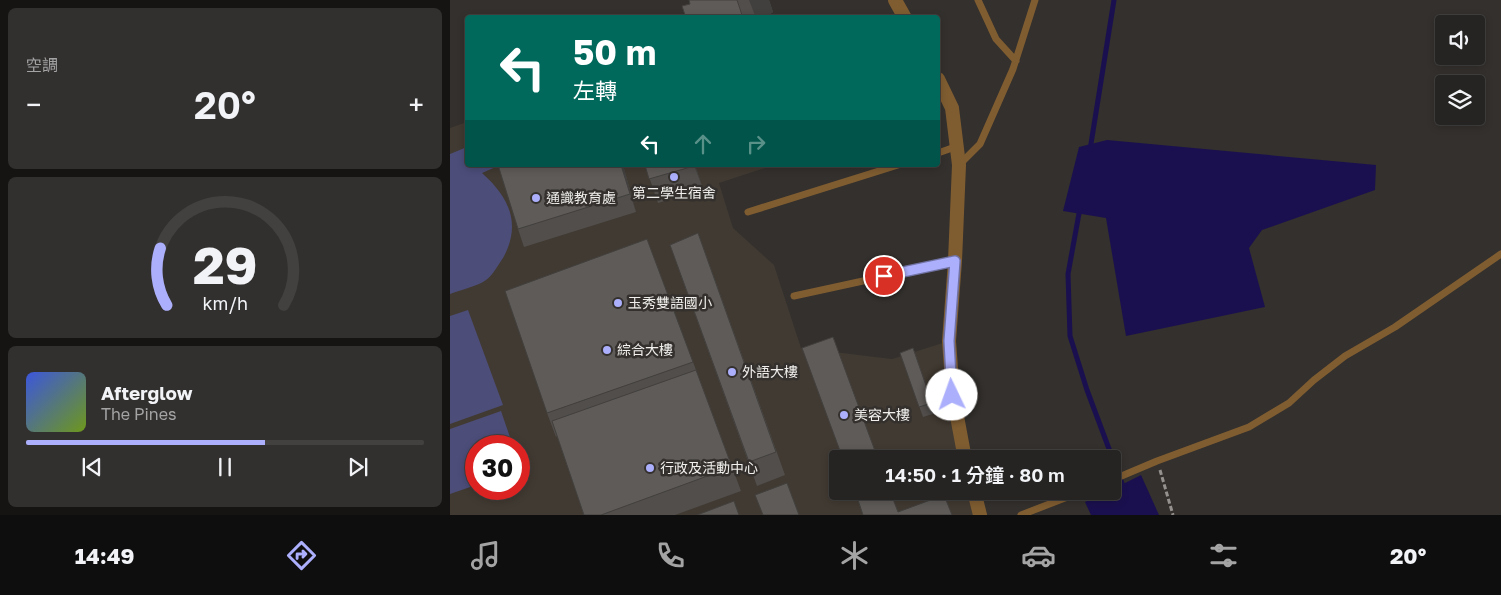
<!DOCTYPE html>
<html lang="zh-TW">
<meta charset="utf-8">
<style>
:root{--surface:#262422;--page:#32302f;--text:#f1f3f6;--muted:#a4a4a5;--line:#424140;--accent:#acaffb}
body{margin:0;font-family:"Golos Text","Noto Sans TC",sans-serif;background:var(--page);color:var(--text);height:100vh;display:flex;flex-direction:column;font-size:19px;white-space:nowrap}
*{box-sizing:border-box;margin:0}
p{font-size:16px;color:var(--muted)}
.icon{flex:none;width:28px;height:28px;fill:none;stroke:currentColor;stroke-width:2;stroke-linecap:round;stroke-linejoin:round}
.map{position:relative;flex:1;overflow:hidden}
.details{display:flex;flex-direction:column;gap:8px;padding:8px;background:#151413;width:450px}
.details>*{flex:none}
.banner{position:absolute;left:15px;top:15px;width:475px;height:152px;border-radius:5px;box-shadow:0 2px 8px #0003,0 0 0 1px var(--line);background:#00695c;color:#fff;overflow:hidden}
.buttons{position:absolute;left:985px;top:15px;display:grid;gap:10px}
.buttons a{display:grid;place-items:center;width:50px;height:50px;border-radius:5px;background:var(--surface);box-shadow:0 2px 8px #0003,0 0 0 1px var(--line);font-size:25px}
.speed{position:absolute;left:15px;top:435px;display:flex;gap:10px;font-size:25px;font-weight:700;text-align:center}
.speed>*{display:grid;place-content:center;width:65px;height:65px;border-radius:50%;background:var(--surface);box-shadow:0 2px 8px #0003,0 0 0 1px var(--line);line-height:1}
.speed .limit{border:8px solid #d22;background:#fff;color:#111}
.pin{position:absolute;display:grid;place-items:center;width:42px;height:42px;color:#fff;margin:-21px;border:2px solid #fff;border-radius:50%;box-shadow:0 1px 5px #0007}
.me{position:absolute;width:55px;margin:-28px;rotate:357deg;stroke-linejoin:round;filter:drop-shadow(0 0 4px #0008)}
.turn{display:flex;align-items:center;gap:18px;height:105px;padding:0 25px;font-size:22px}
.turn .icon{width:65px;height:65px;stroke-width:2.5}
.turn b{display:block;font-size:35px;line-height:42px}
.lanes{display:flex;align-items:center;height:48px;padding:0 25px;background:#0003;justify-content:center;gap:25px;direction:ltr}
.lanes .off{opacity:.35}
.big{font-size:38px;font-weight:600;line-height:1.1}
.details .tile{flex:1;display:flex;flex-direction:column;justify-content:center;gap:8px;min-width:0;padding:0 18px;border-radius:8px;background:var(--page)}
.details .dial{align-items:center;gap:0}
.dial svg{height:130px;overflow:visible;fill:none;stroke:var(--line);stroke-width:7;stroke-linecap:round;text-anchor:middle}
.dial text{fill:var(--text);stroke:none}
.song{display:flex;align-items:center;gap:15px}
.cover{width:60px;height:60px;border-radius:8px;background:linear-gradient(135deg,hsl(230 70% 55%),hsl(80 70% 35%))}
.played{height:5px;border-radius:2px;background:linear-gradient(90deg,var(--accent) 60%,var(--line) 60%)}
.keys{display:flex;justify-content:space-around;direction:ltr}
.heat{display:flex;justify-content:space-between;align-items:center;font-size:28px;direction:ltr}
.trip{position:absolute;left:379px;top:450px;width:292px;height:50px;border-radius:5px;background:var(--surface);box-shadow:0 2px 8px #0003,0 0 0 1px var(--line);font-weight:600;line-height:50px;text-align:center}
.dock{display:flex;height:80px;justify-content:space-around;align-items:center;background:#0f0e0e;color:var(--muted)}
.dock .icon{width:35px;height:35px}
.dock .on{color:var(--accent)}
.dock b{font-size:22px;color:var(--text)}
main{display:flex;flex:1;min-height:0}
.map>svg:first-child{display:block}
.built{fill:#413a32;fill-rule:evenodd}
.green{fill:#4c4d79}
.water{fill:#1b104f}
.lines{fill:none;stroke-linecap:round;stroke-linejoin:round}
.stream{stroke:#1b104f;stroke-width:5}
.path{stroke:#94918f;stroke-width:3;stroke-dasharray:5 2.5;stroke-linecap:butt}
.service{stroke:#805d31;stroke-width:7}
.minor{stroke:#805d31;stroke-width:14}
.wall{fill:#514e4c}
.shaded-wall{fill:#42403e}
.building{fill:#5e5b58;stroke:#42403e}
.route-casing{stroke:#7072a3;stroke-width:12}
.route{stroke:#acaffb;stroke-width:9}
.poi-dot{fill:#acaffb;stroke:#33302d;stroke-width:2}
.labels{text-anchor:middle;stroke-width:5;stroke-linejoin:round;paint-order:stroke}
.poi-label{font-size:14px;fill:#f1efed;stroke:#33302d;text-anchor:start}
</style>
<main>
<section class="details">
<div class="tile"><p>空調</p>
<div class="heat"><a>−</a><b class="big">20°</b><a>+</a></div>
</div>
<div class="tile dial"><svg viewBox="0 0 100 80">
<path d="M14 69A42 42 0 1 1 86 69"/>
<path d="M14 69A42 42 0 0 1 10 34" stroke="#acaffb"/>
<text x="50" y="56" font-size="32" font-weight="700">29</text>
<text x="50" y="72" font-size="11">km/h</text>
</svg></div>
<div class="tile">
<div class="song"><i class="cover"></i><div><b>Afterglow</b><p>The Pines</p></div></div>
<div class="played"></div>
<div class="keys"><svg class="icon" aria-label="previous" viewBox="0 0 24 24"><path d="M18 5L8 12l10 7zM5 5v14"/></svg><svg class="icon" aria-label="pause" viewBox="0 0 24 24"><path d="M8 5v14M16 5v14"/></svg><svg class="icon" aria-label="next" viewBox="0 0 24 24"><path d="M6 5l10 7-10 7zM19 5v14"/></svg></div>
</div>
</section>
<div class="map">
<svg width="1051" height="515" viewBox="0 0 1051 515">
<rect width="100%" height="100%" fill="#33302d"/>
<!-- built -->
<path class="built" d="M17,122L18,165H324L269,183L283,228L324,265L351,348L442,359L499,341L515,459H388V491H524L530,515H0V128ZM26,446H69V489H26Z"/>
<!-- green -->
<path class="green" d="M17,147L18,165H47L48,166L32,173C59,197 72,224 53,258C48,265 43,275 36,280C28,286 10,290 0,294V154Z
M18,310L53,405L0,424V316Z
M51,411L63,446H26V485L0,494V429Z"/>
<!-- water -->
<path class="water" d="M657,140L926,165L925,190L812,230L799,248L815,307L676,336L656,218L613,211L629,147Z
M691,475L709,515H641L635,502L657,491H662L663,489Z"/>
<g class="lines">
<!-- stream -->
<path class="stream" d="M640,150L664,0
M630,208L618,274L620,336L637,390L674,489"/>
<!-- path -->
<path class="path" d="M710,470L723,515"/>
<!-- service -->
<path class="service" d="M528,0L546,39L566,61
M488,153L505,147
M509,165L530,144L563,69L585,0
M298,212L448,165
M344,296L505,261
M662,480L707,461L799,427L839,403L864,380L895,356L945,327L1051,254
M571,515L633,491"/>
<!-- minor -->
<path class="minor" d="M445,0L455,18
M488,79L502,108L509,165L505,261L499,341L503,395L515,459
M524,491L530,515"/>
</g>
<!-- wall -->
<path class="wall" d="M239,0H319L323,12L314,18H303L300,14L293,16L240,4Z
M173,165L186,212L74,247L68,229Z
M195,165H245L253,189L208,203Z
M248,233L335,475L307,486L220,245Z
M463,348L486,413L473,417L450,353Z
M243,362L291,491L225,515H134L107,436L106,437L97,413Z"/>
<!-- shaded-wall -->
<path class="shaded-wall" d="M299,0H319L323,12L314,18H306Z
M171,165H173L186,212L180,194Z
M244,165H245L253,189Z"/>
<!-- building -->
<path class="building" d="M239,0H287L293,18H236L232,6L240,4Z
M48,165H171L180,194L68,229Z
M195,165H244V166L199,179Z
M248,233L326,452L299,462L220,245Z
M197,239L243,362L97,413L55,291Z
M383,337L428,459H393L352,348Z
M463,348L482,403L469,407L450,353Z
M246,370L282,467L151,515H134L102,421Z
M337,483L349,515H313L305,495Z
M405,491H440L448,512L494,495L502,515H413Z
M284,501L289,515H247Z"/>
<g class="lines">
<!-- route casing -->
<g class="route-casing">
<path id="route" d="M434,276L505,261L499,341L502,395"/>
</g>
<!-- route -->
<use href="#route" class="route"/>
</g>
<!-- markers -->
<g class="poi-dot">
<circle cx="224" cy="177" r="5"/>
<circle cx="86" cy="198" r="5"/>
<circle cx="168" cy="303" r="5"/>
<circle cx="157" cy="350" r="5"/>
<circle cx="282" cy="372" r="5"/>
<circle cx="394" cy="415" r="5"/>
<circle cx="200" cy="468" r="5"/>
</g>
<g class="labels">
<!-- poi labels -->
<g class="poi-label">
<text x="224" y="198" text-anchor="middle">第二學生宿舍</text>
<text x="96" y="203">通識教育處</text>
<text x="178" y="308">玉秀雙語國小</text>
<text x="167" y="355">綜合大樓</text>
<text x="292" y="377">外語大樓</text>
<text x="404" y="420">美容大樓</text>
<text x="210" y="473">行政及活動中心</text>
</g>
</g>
</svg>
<div class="buttons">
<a><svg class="icon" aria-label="sound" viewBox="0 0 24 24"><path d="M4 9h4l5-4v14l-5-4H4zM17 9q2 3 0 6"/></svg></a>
<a><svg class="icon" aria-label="layers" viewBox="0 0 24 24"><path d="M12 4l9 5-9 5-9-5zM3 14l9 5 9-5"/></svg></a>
</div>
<div class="speed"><div class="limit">30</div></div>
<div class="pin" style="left:434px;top:276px;background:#d93025"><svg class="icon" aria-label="arrive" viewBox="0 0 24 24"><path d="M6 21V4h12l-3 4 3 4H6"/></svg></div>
<svg class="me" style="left:502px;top:395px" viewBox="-20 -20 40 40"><circle r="19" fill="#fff"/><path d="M0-13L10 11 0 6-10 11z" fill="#acaffb"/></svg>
<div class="trip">14:50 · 1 分鐘 · 80 m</div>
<div class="banner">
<div class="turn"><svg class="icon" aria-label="left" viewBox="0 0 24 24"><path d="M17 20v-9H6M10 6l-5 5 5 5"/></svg><div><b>50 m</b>左轉</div></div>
<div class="lanes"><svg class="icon" aria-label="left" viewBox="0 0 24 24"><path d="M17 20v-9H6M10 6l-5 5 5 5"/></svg><svg class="icon off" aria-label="ahead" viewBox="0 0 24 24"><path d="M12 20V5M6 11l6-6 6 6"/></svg><svg class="icon off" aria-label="right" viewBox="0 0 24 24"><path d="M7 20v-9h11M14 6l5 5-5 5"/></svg></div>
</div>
</div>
</main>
<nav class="dock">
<b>14:49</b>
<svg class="icon on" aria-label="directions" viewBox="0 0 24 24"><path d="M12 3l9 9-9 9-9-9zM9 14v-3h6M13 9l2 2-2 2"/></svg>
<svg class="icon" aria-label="music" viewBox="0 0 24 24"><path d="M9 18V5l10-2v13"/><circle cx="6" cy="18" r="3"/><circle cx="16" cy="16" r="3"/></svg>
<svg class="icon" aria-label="phone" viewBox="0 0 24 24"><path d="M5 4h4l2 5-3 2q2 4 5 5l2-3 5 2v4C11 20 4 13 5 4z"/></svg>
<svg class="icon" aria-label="climate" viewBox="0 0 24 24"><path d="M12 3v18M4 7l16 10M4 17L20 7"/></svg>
<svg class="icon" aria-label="car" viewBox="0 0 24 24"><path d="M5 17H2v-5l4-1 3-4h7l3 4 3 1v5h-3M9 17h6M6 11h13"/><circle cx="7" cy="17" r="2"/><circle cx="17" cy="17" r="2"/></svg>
<svg class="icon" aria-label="filters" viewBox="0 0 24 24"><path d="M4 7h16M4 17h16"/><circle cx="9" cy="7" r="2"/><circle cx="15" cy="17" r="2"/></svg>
<b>20°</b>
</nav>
